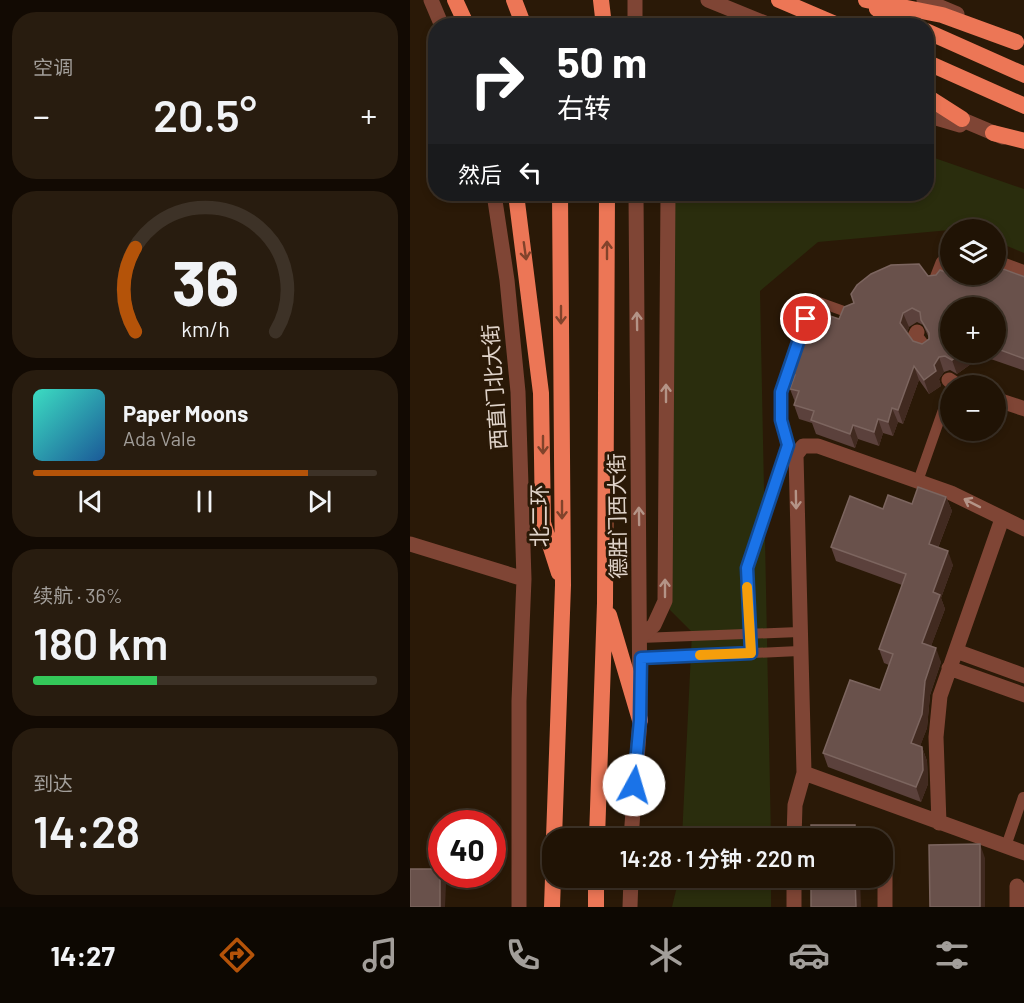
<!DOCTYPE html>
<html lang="zh">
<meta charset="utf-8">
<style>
:root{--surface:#201305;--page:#281c0f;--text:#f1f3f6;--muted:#a29e9a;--line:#3d3227;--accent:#b45309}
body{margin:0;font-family:Barlow,"Noto Sans SC",sans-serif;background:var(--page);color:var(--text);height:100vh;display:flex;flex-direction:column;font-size:22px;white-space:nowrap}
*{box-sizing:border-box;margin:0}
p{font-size:20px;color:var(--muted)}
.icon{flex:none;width:33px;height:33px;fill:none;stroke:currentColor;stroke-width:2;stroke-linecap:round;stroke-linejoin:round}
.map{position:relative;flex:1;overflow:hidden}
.sheet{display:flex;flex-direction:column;gap:12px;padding:12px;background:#120a03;width:410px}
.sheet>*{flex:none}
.banner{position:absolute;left:18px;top:18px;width:506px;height:183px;border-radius:24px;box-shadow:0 3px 9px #0003,0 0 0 2px var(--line);background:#202124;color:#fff;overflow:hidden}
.buttons{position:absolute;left:530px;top:219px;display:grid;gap:12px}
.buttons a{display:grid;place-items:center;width:66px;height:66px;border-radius:50%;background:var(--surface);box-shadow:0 3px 9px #0003,0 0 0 2px var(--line);font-size:30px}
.speed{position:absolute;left:18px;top:810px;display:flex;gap:12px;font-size:30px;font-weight:700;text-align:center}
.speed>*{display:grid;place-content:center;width:78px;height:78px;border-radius:50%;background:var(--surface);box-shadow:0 3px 9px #0003,0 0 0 2px var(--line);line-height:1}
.speed .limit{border:9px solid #d22;background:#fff;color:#111}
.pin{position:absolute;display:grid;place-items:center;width:51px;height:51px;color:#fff;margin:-26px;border:3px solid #fff;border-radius:50%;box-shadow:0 2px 6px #0007}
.me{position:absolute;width:66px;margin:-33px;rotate:6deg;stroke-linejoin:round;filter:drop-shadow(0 0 4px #0008)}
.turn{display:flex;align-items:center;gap:21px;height:126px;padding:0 30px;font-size:27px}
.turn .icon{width:78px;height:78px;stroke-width:2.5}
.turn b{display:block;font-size:42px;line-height:51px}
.then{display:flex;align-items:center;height:57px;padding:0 30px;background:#0003;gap:12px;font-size:22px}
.big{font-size:45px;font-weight:600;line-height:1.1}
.sheet .widget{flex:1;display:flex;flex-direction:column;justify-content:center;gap:9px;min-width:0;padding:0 21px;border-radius:24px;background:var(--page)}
.sheet .dial{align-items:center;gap:0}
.dial svg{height:156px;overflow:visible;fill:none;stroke:var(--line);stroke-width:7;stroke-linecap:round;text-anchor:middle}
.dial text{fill:var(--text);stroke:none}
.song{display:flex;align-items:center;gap:18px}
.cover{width:72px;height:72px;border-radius:9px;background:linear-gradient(135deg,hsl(170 70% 55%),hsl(210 70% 35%))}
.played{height:6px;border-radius:3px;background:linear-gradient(90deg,var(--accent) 80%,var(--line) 80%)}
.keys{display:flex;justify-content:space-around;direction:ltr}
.heat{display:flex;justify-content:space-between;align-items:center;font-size:33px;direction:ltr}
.charge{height:9px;border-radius:4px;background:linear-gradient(90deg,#34c759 36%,var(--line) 0)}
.trip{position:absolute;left:132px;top:828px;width:351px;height:60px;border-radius:24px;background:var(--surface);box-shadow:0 3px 9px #0003,0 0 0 2px var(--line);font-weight:600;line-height:60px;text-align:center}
.tab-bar{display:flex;height:96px;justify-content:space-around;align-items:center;background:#0d0802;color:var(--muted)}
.tab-bar .icon{width:42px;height:42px}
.tab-bar .on{color:var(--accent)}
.tab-bar b{font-size:27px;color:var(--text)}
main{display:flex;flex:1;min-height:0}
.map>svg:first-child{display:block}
.green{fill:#2a2d0d}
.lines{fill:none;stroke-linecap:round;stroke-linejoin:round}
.service{stroke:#7f4535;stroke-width:10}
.minor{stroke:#7f4535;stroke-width:15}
.tertiary{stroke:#7f4535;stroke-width:15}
.trunk{stroke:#ec7656;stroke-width:16}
.wall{fill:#5b413c;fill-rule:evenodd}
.shaded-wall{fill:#412a20}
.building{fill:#69514b;stroke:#7c655f;stroke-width:1.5;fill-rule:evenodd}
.oneway{stroke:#81432b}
.oneway2{stroke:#b49487}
.route-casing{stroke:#114b97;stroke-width:15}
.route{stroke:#1a73e8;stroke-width:10}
.slow{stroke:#f59e0b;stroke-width:10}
.labels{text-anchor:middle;stroke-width:6;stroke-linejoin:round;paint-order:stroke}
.street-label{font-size:21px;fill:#e0d4ca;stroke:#2a1907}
</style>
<main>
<section class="sheet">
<div class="widget"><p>空调</p>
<div class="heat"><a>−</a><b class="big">20.5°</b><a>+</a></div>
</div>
<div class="widget dial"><svg viewBox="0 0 100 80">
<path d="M14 69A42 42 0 1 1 86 69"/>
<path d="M14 69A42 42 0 0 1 14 26" stroke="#b45309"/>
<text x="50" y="56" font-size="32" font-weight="700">36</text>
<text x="50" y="72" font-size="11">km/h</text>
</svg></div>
<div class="widget">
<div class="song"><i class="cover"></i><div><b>Paper Moons</b><p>Ada Vale</p></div></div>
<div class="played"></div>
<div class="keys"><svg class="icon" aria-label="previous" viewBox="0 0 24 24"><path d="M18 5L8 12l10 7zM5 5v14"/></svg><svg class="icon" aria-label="pause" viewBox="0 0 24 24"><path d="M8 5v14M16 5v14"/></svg><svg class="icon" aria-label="next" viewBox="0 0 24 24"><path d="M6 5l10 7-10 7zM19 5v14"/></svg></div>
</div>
<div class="widget"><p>续航 · 36%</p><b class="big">180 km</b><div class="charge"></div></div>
<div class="widget"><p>到达</p><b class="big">14:28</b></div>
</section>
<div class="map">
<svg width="615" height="907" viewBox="0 0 615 907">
<rect width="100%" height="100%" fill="#2a1907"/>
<!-- green -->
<path class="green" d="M516,155L614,189V253L585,241V230H540L408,242L350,291L361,838H272L282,632L260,610L265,198L267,194H516Z
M269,878H361V907H262Z"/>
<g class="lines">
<!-- service -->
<path class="service" d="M380,450C355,401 386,346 403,300L442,314
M508,481L540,390
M230,638L389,632
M341,653L337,568L378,445
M231,658L389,651
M596,846L613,797"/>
<!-- minor -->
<path class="minor" d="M585,262L615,273
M526,281L533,263L540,256
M507,332L505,336L515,349
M539,380L548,386
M585,399L615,409
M615,529L541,493L408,446H393L386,455L394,773L615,853
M546,651L615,676
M539,668L615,695
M529,823L526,737L530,696L592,519
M384,838L385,805L394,773
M475,866V907
M384,878V907
M607,886V907"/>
<!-- tertiary -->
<path class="tertiary" d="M21,0L32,26
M298,0L362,26
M514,0L547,14
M225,26V0
M516,115L550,125
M541,115L593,137
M84,194L97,280L108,392L114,579L109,701V907
M0,544L114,579
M230,638L244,625L255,601L258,194
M221,838L230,720L226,194
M220,907L221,878"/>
<!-- trunk -->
<path class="trunk" d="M45,0L57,26
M104,0L114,26
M191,0L194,26
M369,0L430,26
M456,0L532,15L606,42
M467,9L504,26
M516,31L615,75
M516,62L615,106
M516,96L552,119
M583,133L615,141
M106,194L131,393L133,523L149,573
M199,615L230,720
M144,838L153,585L150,194
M187,838L195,603L197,194
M142,907L143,878
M186,907V878"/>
</g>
<!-- wall -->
<path class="wall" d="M540,274L615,277V371L572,356L547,374L540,370L534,372L529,379L531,386L519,394L509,380L493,424L488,422L483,436L473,433L469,446L448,439L445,448L406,434L402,423L389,419L384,405L385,402L380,389L383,381L380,373L398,338L412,328L429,319L518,276ZM585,308V352H540ZM507,322L513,325L519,338L512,344L503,341L497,333L499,327Z
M536,497L542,511L528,548L543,565L531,598L535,609L521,646L531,662L520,695L517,728L510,746L512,747L517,761L518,784L511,802L418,767L413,753L470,690L479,665L474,663L469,649L492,585L426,561L421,547L473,509L502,504Z"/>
<!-- shaded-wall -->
<path class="shaded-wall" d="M493,313L499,327L495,338L490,323Z
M552,352H571L572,356L547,374L542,360Z
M529,357L534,372L529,379L531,386L519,394L514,380Z
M504,366L509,380L493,424L488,410Z
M482,408L488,422L483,436L478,422Z
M468,419L473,433L469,446L464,432Z
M443,425L448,439L445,448L440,434Z
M536,497L542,511L524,558L519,544Z
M538,551L543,565L531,598L535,609L517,657L512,643L523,592Z
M526,648L531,662L520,695L517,728L506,757L501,743L515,681Z
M512,747L517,761L518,784L511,802L506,787Z
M445,825L450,838H445Z
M570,844L575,858V907H570Z
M30,869L36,884L35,907H30Z
M445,878H450L451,907H446Z"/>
<!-- building -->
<path class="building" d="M509,264L518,276L526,275L530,270L540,274H585V266L615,277V359L585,348V308H540V352H552L542,360L535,356L529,357L524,365L526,371L514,380L504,366L488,410L482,408L478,422L468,419L464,432L443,425L440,434L401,420L404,411L384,405L389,391L380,389L385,375L380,373L393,336L398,338L403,325L412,328L417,315L429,319L434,307L444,303L441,294L447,285L461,274L481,265ZM502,308L510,312L511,320L519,333V339L512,344L503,341L490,323L493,313Z
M508,487L536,497L519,544L538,551L523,592L530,595L512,643L526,648L515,681L512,714L501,743L512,747L513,770L506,787L413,753L440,680L470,690L483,654L469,649L496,574L421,547L440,496L473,509L478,495L502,504Z
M401,825H445V838H401Z
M570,844V907H520L519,845Z
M0,869H30V907H0Z
M401,878H445L446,907H401Z"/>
<!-- one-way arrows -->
<defs><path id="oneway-shaft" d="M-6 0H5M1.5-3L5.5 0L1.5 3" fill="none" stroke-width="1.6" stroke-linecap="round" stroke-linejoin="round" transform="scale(1.5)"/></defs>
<g class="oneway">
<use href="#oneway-shaft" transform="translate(197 250) rotate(-90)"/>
<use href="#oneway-shaft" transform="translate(115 251) rotate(82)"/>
<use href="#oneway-shaft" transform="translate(151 315) rotate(90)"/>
<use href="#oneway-shaft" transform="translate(133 445) rotate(90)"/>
<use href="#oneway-shaft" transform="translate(152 510) rotate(90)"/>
</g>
<g class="oneway2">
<use href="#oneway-shaft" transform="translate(227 321) rotate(-91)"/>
<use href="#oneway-shaft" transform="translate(256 393) rotate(-90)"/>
<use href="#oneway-shaft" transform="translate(386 500) rotate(89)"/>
<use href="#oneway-shaft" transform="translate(562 503) rotate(-153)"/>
<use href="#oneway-shaft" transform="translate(229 516) rotate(-91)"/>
<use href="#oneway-shaft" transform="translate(255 588) rotate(-90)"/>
</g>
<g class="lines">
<!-- route casing -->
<g class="route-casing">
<path id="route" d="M224,785L230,720L231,658L341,653L337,568L378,445L371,420V392L396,319"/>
</g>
<!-- route -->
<use href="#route" class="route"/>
<!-- slow -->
<path class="slow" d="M290,655L341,653L337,587"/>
</g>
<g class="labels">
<!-- street labels -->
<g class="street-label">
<text transform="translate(85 387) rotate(-94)" y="7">西直门北大街</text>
<text transform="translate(130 516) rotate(-90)" y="7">北二环</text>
<text transform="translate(208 516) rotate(-91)" y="7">德胜门西大街</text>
</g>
</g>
</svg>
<div class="buttons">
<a><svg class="icon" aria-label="layers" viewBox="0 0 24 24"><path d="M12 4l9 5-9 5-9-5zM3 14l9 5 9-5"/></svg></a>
<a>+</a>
<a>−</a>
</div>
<div class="speed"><div class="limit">40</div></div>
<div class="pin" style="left:396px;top:319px;background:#d93025"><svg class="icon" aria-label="arrive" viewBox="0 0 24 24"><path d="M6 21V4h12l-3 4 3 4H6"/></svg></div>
<svg class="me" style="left:224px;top:785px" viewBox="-20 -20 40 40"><circle r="19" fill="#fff"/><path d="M0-13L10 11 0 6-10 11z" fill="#1a73e8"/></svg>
<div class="trip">14:28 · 1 分钟 · 220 m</div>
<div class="banner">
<div class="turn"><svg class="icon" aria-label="right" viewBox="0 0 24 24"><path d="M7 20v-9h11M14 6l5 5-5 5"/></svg><div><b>50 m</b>右转</div></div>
<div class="then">然后<svg class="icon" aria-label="left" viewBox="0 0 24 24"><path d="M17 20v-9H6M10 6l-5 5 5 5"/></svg></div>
</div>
</div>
</main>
<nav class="tab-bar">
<b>14:27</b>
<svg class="icon on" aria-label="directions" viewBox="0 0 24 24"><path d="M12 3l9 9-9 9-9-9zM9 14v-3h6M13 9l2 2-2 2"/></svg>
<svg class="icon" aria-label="music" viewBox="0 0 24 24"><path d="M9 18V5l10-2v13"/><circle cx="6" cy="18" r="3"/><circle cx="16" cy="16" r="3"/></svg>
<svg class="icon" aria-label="phone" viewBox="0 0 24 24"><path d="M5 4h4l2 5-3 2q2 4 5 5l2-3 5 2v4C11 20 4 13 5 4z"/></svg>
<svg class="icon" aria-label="climate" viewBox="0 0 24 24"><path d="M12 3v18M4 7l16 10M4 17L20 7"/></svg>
<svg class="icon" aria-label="car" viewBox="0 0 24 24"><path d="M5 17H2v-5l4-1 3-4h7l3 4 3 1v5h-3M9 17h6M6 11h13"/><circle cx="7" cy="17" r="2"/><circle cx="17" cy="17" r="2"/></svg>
<svg class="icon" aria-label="filters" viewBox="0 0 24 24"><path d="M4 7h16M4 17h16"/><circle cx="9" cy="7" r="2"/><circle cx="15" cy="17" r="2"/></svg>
</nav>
